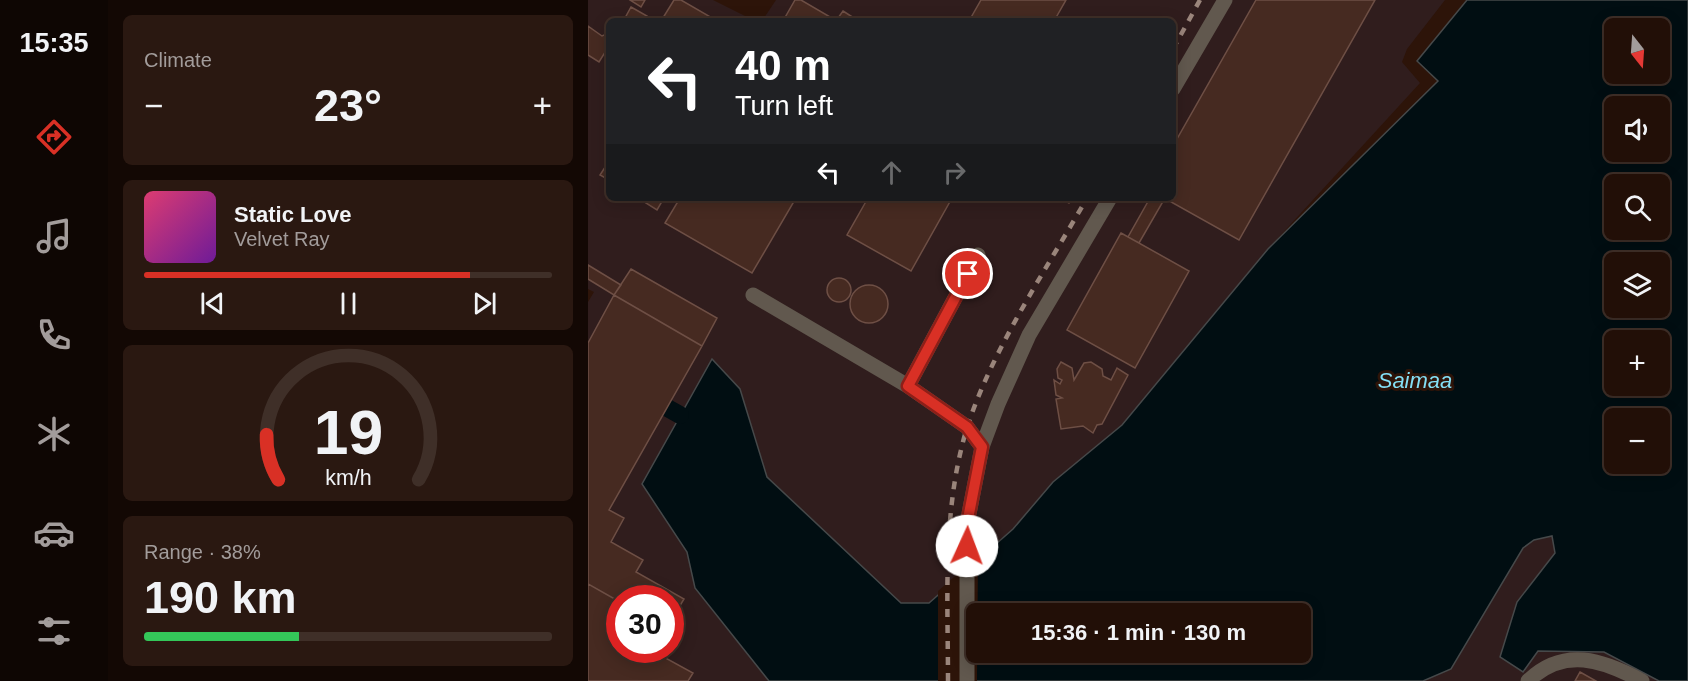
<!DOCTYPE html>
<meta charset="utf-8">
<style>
:root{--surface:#220f07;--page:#2a1811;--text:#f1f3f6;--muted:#a29c9b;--line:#3f2f28;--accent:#d93025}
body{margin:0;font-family:Helvetica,sans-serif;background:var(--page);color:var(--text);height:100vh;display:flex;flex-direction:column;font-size:22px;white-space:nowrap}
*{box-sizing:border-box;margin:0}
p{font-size:20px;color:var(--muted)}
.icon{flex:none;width:33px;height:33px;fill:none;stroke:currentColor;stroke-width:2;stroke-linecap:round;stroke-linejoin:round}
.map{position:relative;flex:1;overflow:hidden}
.sheet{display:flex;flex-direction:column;gap:15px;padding:15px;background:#130804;width:480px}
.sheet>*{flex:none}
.banner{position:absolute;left:18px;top:18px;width:570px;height:183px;border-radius:9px;box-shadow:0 3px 15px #0003,0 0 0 2px var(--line);background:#202124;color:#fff;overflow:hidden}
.needle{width:39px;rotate:163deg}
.fabs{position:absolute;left:1016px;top:18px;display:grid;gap:12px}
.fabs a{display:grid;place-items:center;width:66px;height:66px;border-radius:9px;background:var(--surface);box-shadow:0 3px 15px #0003,0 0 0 2px var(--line);font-size:30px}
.speed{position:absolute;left:18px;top:585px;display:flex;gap:12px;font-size:30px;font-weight:700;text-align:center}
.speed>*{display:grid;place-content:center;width:78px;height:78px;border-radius:50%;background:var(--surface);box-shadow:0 3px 15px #0003,0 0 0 2px var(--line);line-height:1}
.speed .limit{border:9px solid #d22;background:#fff;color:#111}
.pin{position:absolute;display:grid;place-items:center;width:51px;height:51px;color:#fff;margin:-26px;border:3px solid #fff;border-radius:50%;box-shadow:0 2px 6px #0007}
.me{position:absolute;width:66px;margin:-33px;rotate:2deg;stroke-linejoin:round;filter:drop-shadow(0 0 4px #0008)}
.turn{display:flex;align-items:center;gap:21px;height:126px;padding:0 30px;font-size:27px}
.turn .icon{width:78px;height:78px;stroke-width:2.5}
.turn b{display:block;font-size:42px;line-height:51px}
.lanes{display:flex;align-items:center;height:57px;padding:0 30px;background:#0003;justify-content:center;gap:30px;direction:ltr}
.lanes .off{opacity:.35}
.big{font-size:45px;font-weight:700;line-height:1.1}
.sheet .widget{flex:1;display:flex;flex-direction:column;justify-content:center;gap:9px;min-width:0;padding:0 21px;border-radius:9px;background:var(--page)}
.sheet .dial{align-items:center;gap:0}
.dial svg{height:156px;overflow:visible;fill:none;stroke:var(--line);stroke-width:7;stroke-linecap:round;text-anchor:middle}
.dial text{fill:var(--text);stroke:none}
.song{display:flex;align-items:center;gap:18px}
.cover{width:72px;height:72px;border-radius:9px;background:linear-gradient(135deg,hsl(340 70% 55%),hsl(280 70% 35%))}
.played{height:6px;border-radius:3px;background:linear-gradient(90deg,var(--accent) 80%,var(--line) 80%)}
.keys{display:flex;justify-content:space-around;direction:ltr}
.heat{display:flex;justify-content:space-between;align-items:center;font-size:33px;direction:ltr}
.charge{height:9px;border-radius:4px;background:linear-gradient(90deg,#34c759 38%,var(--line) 0)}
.trip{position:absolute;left:378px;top:603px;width:345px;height:60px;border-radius:9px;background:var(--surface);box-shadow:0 3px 15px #0003,0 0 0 2px var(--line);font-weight:700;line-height:60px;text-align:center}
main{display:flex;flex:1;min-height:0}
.tab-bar{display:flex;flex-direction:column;width:108px;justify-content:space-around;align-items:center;background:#0e0603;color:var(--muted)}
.tab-bar .icon{width:42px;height:42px}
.tab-bar .active{color:var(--accent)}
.tab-bar b{font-size:27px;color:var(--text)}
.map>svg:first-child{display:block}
.industrial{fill:#301d1d;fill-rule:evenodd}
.water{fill:#010e12;stroke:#46494a;stroke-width:1.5;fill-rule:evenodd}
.pier{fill:#2d1409}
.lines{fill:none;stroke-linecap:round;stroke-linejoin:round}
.canal{stroke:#010e12;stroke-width:18}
.building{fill:#462a21;stroke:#6e4f45;stroke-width:1.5}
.minor{stroke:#61584e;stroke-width:15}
.rail{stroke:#9a857b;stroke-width:4.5;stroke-dasharray:8 8;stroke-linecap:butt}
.route-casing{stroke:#8d1f18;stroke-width:15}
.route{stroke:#d93025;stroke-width:10}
.labels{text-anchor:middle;stroke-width:6;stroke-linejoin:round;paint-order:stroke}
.water-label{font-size:22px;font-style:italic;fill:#84dff5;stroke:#2d1409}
</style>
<main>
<nav class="tab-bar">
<b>15:35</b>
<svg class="icon active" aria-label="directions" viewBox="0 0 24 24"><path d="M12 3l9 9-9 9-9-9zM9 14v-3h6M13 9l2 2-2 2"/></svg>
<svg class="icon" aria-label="music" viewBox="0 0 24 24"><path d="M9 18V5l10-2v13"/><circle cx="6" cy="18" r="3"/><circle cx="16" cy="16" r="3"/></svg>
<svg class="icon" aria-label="phone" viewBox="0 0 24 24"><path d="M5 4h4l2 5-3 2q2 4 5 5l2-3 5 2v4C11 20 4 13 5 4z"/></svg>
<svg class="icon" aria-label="climate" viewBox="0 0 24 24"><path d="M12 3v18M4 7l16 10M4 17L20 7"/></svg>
<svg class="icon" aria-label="car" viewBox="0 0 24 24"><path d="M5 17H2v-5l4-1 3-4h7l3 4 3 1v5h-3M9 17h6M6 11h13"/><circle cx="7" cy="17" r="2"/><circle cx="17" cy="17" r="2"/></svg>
<svg class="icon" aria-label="filters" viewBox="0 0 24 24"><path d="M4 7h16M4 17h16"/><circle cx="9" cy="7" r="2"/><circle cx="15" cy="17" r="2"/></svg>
</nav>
<section class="sheet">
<div class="widget"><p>Climate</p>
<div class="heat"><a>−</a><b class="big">23°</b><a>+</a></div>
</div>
<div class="widget">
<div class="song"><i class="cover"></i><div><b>Static Love</b><p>Velvet Ray</p></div></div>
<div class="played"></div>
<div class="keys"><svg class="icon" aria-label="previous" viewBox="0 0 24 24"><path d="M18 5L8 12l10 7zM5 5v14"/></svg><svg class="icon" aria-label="pause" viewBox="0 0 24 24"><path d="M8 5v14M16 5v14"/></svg><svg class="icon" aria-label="next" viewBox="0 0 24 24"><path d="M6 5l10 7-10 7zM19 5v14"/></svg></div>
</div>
<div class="widget dial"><svg viewBox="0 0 100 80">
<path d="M14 69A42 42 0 1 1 86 69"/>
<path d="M14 69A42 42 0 0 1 8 46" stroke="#d93025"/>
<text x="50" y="56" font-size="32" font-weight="700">19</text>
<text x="50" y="72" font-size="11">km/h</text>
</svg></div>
<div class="widget"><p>Range · 38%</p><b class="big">190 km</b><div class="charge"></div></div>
</section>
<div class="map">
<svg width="1100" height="681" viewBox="0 0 1100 681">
<rect width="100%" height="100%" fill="#2d1409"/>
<!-- industrial -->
<path class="industrial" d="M0,0H125L167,21H21V198H585V21H174L188,0H857L819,49L814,62L832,83L680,249L534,425L465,482L425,529L341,603H313L179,477L152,389L124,359L54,484L100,552L107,588L181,681H0V302L6,292L0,289ZM32,598H82V650H32Z
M965,536L967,553L929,602L950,651L1016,652L1071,681H835L863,669L935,548L946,540Z"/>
<!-- water -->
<path class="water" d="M879,0H1100V681H1071L1016,652L950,651L935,672L912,657L929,602L967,553L964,536L946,540L935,548L863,669L835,681H181L107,588L99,552L54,484L124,359L152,389L179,477L313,603H341L425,529L465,482L534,425L680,249L850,81L829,61ZM1026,28H1071V74H1026ZM1026,106H1071V152H1026ZM1026,184H1071V230H1026ZM1026,262H1071V308H1026ZM1026,340H1071V386H1026ZM1026,418H1071V464H1026ZM388,614H712V652H388Z"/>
<!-- pier -->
<path class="pier" d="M390,556L389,681H350V591Z"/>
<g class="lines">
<!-- canal -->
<path class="canal" d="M58,396L92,415"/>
</g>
<!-- building -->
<path class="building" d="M42,0H57L53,7Z
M86,0H93L126,19L73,21Z
M207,0H213L249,21H195Z
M393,0H478L466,21H381Z
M668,0H787L651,240L576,198H585V146Z
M43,7L59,16L56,21H42L37,18Z
M255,11L266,18L264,21L250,18Z
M0,26L14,36L21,33V46L11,62L0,55Z
M21,161V180L12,175Z
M50,198H76L69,210Z
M92,198H208L164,273L77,223Z
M280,198H364L323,271L259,235Z
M471,198H484L481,203Z
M562,198H577L551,243L540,237Z
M533,233L601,271L547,368L479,330Z
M0,265L33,285L26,295L0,279Z
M43,269L129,318L114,346L26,295Z
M239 290a12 12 0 1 1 24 0a12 12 0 1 1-24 0Z
M262 304a19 19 0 1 1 38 0a19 19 0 1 1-38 0Z
M26,295L114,346L21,510L36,518L23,542L55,560L48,572L96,599L82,622V598H32V602L0,584V343Z
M473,362L484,368L486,380L496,363L503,362L514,369L515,376L523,380L529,368L540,375L514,424L509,425L505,433L495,426L473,429L468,399L474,398L468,395L466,380L472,384L474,380L470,378L469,369Z
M0,584L32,602V650H63L105,673L100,681H0Z
M992,672L1008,681H987Z"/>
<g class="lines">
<!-- minor -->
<path class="minor" d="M585,89L637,0
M165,295L320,386L379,427L394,447
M320,386L390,255
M379,681V524L394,447L410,404L441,335L522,198
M940,681C976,646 1015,660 1054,681"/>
<!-- rail -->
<path class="rail" d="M585,49L612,0
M360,681C360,604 355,525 373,450C392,367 457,272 499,198"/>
</g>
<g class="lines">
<!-- route casing -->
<g class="route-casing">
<path id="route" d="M379,546V524L394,447L379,427L320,386L380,274"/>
</g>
<!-- route -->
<use href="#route" class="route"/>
</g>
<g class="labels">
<!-- water labels -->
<g class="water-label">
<text x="827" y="388">Saimaa</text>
</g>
</g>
</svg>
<div class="fabs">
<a><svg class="needle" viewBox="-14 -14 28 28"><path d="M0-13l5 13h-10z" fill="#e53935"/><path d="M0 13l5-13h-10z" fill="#a29c9b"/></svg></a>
<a><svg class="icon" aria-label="sound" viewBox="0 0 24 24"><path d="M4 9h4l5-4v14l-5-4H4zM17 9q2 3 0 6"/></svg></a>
<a><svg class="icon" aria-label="search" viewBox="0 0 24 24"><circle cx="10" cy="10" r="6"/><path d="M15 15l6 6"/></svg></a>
<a><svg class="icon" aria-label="layers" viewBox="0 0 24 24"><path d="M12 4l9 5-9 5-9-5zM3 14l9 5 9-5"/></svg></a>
<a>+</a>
<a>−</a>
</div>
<div class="speed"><div class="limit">30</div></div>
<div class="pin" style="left:380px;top:274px;background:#d93025"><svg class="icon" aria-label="arrive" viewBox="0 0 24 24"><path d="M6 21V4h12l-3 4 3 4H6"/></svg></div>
<svg class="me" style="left:379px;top:546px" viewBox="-20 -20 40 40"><circle r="19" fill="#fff"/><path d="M0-13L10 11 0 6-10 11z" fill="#d93025"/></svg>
<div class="trip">15:36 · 1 min · 130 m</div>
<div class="banner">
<div class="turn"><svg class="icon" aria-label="left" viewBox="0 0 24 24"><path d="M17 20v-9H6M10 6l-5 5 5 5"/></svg><div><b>40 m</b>Turn left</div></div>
<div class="lanes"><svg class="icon" aria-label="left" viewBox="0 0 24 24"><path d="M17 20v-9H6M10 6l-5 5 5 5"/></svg><svg class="icon off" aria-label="ahead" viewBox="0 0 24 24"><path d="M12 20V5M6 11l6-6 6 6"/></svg><svg class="icon off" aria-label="right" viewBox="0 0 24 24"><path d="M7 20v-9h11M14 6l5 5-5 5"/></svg></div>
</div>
</div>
</main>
